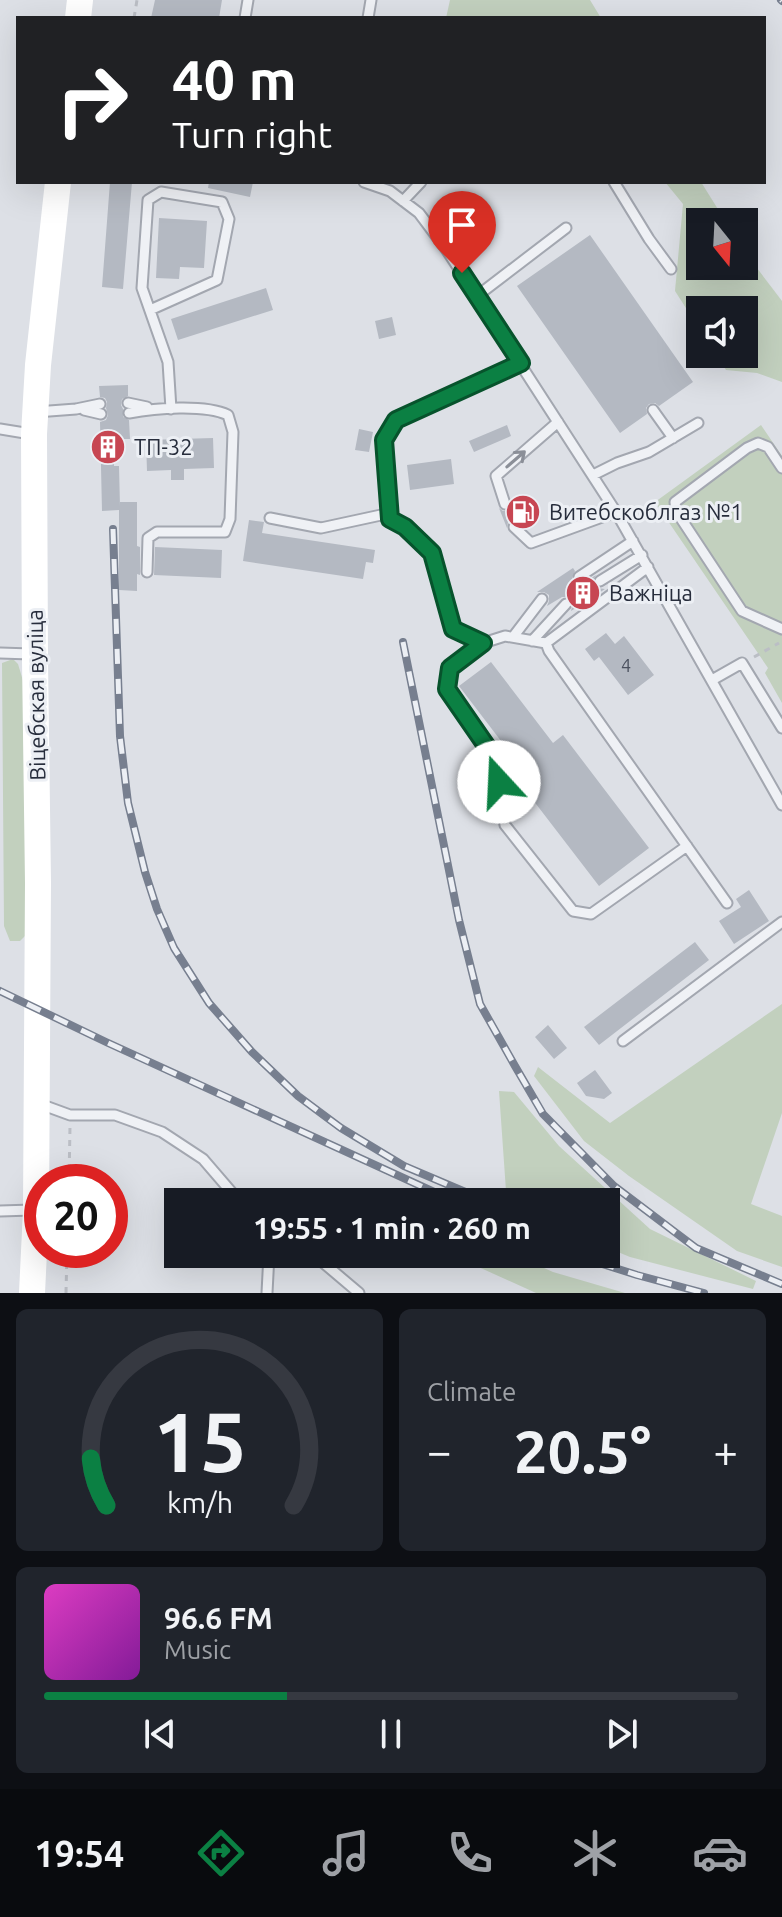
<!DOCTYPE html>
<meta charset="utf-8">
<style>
:root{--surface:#171b24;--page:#20242c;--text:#f1f3f6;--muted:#9ea1a6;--line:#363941;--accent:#0b8043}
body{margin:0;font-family:Ubuntu,sans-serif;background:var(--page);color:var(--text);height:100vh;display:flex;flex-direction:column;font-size:30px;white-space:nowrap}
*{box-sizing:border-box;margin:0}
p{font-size:26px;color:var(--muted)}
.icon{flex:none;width:44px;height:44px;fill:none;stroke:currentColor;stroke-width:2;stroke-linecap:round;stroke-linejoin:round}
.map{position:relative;height:1293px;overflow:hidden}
.sheet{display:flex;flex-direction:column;gap:16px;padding:16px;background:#0d0f14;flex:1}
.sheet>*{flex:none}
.guide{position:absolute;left:16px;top:16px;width:750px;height:168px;border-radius:0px;box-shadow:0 8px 32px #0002;background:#202124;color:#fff;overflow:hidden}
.needle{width:52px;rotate:162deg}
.tools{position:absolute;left:686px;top:208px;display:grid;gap:16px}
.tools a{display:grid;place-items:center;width:72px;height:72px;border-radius:0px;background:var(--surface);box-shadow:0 8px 32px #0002;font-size:40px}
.speed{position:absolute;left:24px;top:1164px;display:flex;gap:16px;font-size:40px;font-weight:700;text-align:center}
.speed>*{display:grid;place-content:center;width:104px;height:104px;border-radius:50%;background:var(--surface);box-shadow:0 8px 32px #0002;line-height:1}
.speed .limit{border:12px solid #d22;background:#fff;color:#111}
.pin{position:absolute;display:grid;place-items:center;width:68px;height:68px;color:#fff;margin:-82px -34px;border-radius:50% 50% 50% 0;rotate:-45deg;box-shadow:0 0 8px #0007}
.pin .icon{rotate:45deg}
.me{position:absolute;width:88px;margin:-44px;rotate:340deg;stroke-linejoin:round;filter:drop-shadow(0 0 6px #0008)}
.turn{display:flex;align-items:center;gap:28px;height:168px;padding:0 24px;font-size:36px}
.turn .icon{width:104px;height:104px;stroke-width:2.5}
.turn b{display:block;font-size:56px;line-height:68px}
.big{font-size:60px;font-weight:600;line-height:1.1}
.sheet .tile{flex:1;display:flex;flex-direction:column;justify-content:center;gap:12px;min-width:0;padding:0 28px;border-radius:12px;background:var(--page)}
.sheet .dial{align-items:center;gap:0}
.dial svg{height:208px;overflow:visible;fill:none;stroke:var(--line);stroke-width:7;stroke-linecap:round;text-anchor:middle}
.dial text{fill:var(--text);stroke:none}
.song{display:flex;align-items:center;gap:24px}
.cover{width:96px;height:96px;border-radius:12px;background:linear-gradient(135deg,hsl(310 70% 55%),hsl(290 70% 35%))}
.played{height:8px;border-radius:4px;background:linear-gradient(90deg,var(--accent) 35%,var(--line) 35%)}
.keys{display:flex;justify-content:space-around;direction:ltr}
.heat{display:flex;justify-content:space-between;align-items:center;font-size:44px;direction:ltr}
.sheet .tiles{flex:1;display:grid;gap:16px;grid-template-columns:1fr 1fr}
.tile:last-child{grid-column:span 2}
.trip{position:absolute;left:164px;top:1188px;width:456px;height:80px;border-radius:0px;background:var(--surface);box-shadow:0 8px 32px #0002;font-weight:600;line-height:80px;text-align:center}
.tab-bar{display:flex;height:128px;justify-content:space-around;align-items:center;background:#090b0e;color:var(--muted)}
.tab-bar .icon{width:56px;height:56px}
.tab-bar .current{color:var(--accent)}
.tab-bar b{font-size:36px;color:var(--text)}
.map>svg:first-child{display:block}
.green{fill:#c2d0be}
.building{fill:#b4b9c2}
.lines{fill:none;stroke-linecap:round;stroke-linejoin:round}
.service-casing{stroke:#a3a7b0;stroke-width:13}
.path{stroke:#bbbec5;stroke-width:3;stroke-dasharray:6 6;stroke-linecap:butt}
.service{stroke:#eff1f5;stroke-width:9}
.secondary{stroke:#fff;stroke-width:26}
.rail-casing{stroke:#777f8f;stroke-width:8}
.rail{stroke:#eceff4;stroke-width:5;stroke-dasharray:15;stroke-linecap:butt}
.oneway{stroke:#8b8f98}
.route-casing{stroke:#07532c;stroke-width:20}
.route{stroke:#0b8043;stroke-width:14}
.labels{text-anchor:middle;stroke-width:6;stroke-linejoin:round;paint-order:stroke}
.number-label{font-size:18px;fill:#4a505e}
.poi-label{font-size:22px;fill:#272d3c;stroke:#eceff4;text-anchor:start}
.street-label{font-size:22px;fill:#272d3c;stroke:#eceff4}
</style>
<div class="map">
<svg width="782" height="1293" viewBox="0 0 782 1293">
<rect width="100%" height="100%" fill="#dde0e6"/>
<!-- green -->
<path class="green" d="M450,0H590L601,18H446Z
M665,182H701L726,222H700V266H744V251L782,301V382L757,373L726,370L716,354H744V310H700V330L675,291L683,204Z
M761,425L782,456V703L765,673L768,668L655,502Z
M13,659L18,664L24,684L28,933L20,941H10L4,926L2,663Z
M782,1004V1113L751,1204L782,1216V1267L737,1251L629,1176L584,1141L534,1076L538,1067L610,1123Z
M499,1091L514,1092L559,1146L650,1229L756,1281L753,1289L630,1257L606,1247V1202H524L506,1191Z
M442,1254H513L553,1272L625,1293H536L463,1260Z"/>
<!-- building -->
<path class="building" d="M155,0H222L219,18H151Z
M110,182H132L123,289L102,287Z
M209,182H253L250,197L208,188Z
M159,218L207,221L204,268L180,267L179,279L156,278Z
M590,235L693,382L659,406L655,403L649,404L646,408L647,414L620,433L517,286Z
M266,288L273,310L178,340L171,319Z
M392,317L396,335L379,339L375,321Z
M128,385V396L122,399L121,405L123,409V417L129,420L130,439H114V466H119L120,507V502H137V546L140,547V575L137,574V591L119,590V510L102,511L100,422L106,420L108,415L106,408L107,402L105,398L100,397L99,386Z
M507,425L511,436L474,452L469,441Z
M359,429L373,432L369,452L355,450Z
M213,438L214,468L184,469V480H171V470L147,471L146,440Z
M451,459L454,484L410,490L407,465Z
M525,496L534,519L521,524L516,520H511L508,522L507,528L499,508L503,511H508L512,506V501Z
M249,520L264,522L262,533L375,550L373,563L366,562L363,579L243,561Z
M155,547L222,550L221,578L154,575Z
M573,568L575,571L572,578L575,583L582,584L596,575L593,580L594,586L597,588L605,589L571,611L573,603L567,597H562L547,606L549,601V595L544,592H537Z
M606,633L615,644L624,636L654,675L628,695L599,657L594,661L585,649Z
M491,662L553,743L563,735L649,848L599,886L513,774L521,767L459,686Z
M749,890L769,921L734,944L719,921L741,907L736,899Z
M695,942L709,960L599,1045L584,1027Z
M548,1025L567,1048L554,1059L535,1037Z
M595,1070L612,1093L604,1099L586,1096L577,1083Z"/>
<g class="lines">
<!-- service casing -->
<g class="service-casing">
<path id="service" d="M245,18L248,0
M368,18L371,0
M364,182L390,191L419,213L446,249L616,512L782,805
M614,182L649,239L671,269
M403,201L421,182
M477,296L566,228
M150,310L217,280L229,219L222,202L161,192L148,200L142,288L168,362L171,409
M128,403L147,407
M84,410L101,414
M653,410L673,438
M36,412L76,409L100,404
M129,413C155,408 205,404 228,415L233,432L230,519L225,532H157L148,538L147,572
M0,429L31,434
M782,468L768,447L758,443L747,448L675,502L676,511L742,611L782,629
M593,475L617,463L649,452L698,423
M505,504L496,476L558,422
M270,518L321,528L381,515L405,527L432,553L453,629L483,643
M390,519L384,440L396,420L521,363
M514,527L531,543L616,512
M648,567L546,643L549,651L727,903
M579,577L633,541
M600,581L642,555
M513,637L542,599
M532,641L566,604
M546,643L505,636L483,643L450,668L447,689L496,760L505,825L573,911L591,914L687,846
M0,653L31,654
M712,680L742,663L782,728
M623,1041L782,922
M40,1104L70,1115H115L162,1132L203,1159L240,1202
M0,1211L32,1210
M313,1254L359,1293
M267,1293L269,1254"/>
</g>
<!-- path -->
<path class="path" d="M134,18L137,0
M754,657L779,643
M69,1182L70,1126
M66,1293L67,1250"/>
<!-- service -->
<use href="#service" class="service"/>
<!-- secondary -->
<path class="secondary" d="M78,18L80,0
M32,1293L36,1210L38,883L35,660L34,434L38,365L58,182"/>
<!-- rail casing -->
<g class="rail-casing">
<path id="rail" d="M781,0L782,1
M113,529L120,736L128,803L145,872L157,909L174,948L209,1003L252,1052L298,1096L341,1128L404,1166L489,1202
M403,642L459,920L480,1004L515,1066L543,1114L614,1186L696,1248L782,1284
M0,991L106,1042L456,1202
M571,1254L637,1275L704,1293"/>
</g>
<!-- rail -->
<use href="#rail" class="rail"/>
</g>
<!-- one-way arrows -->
<defs><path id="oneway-shaft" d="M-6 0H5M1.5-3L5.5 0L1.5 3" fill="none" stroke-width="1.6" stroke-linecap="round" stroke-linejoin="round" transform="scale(2)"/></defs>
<use class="oneway" href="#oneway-shaft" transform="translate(516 459) rotate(-41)"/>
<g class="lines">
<!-- route casing -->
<g class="route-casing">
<path id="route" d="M462,273L521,363L396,420L384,440L390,519L405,527L432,553L453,629L483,643L450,668L447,689L496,760L499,782"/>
</g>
<!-- route -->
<use href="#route" class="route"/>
</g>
<!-- icons -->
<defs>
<g id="building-disc" transform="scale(1.8)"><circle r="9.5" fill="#c74652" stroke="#eceff4"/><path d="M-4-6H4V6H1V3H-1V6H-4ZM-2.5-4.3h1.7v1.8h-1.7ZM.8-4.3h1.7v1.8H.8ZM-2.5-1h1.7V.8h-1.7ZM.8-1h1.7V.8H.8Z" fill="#fff"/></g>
<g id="fuel-disc" transform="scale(1.8)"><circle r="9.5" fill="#c74652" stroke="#eceff4"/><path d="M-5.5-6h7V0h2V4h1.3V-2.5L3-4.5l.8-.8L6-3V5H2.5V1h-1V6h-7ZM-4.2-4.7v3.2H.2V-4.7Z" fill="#fff"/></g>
</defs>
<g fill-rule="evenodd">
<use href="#building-disc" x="108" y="447"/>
<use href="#fuel-disc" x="523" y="512"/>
<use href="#building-disc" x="583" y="593"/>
</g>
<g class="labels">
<!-- number labels -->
<g class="number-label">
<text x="626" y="672">4</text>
</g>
<!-- poi labels -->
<g class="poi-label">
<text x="134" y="455">ТП-32</text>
<text x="549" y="520">Витебскоблгаз №1</text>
<text x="609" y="601">Важніца</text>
</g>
<!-- street labels -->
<g class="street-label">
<text transform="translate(36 695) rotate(-91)" y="8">Віцебская вуліца</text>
</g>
</g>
</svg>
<div class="tools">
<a><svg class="needle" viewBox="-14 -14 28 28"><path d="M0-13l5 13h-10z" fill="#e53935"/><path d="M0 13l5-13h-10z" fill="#9ea1a6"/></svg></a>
<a><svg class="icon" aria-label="sound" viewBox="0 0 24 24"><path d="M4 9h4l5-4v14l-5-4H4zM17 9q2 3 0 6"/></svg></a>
</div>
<div class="speed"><div class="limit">20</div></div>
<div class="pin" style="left:462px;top:273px;background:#d93025"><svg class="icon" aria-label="arrive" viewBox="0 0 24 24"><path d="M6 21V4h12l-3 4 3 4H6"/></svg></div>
<svg class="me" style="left:499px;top:782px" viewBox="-20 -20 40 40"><circle r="19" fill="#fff"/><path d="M0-13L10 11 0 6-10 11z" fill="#0b8043"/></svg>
<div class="trip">19:55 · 1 min · 260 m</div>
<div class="guide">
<div class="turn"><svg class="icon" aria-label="right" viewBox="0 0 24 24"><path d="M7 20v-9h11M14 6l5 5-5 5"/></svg><div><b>40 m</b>Turn right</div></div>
</div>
</div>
<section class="sheet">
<div class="tiles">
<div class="tile dial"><svg viewBox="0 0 100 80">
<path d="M14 69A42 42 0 1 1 86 69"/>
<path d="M14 69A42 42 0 0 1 8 51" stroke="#0b8043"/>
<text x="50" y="56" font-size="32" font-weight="700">15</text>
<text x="50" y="72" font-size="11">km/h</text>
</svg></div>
<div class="tile"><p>Climate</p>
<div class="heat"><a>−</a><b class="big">20.5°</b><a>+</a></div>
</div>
<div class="tile">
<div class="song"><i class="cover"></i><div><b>96.6 FM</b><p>Music</p></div></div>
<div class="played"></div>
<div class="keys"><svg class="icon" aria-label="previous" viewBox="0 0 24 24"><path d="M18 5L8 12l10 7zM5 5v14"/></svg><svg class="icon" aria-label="pause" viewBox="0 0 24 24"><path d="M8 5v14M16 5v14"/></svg><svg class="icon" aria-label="next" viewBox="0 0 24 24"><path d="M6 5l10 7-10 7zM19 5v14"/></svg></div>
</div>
</div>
</section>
<nav class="tab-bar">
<b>19:54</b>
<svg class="icon current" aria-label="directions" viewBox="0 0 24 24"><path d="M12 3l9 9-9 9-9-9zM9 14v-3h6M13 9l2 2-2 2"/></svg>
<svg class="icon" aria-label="music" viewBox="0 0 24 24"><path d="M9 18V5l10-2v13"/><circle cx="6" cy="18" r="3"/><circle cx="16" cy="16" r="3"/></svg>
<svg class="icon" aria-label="phone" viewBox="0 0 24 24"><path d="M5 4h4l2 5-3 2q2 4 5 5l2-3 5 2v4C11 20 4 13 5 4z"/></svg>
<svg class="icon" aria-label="climate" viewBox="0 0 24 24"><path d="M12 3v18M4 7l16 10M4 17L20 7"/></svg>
<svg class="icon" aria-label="car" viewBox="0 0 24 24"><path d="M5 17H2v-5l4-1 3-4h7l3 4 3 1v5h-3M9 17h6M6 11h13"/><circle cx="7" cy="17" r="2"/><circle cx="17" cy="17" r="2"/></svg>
</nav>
